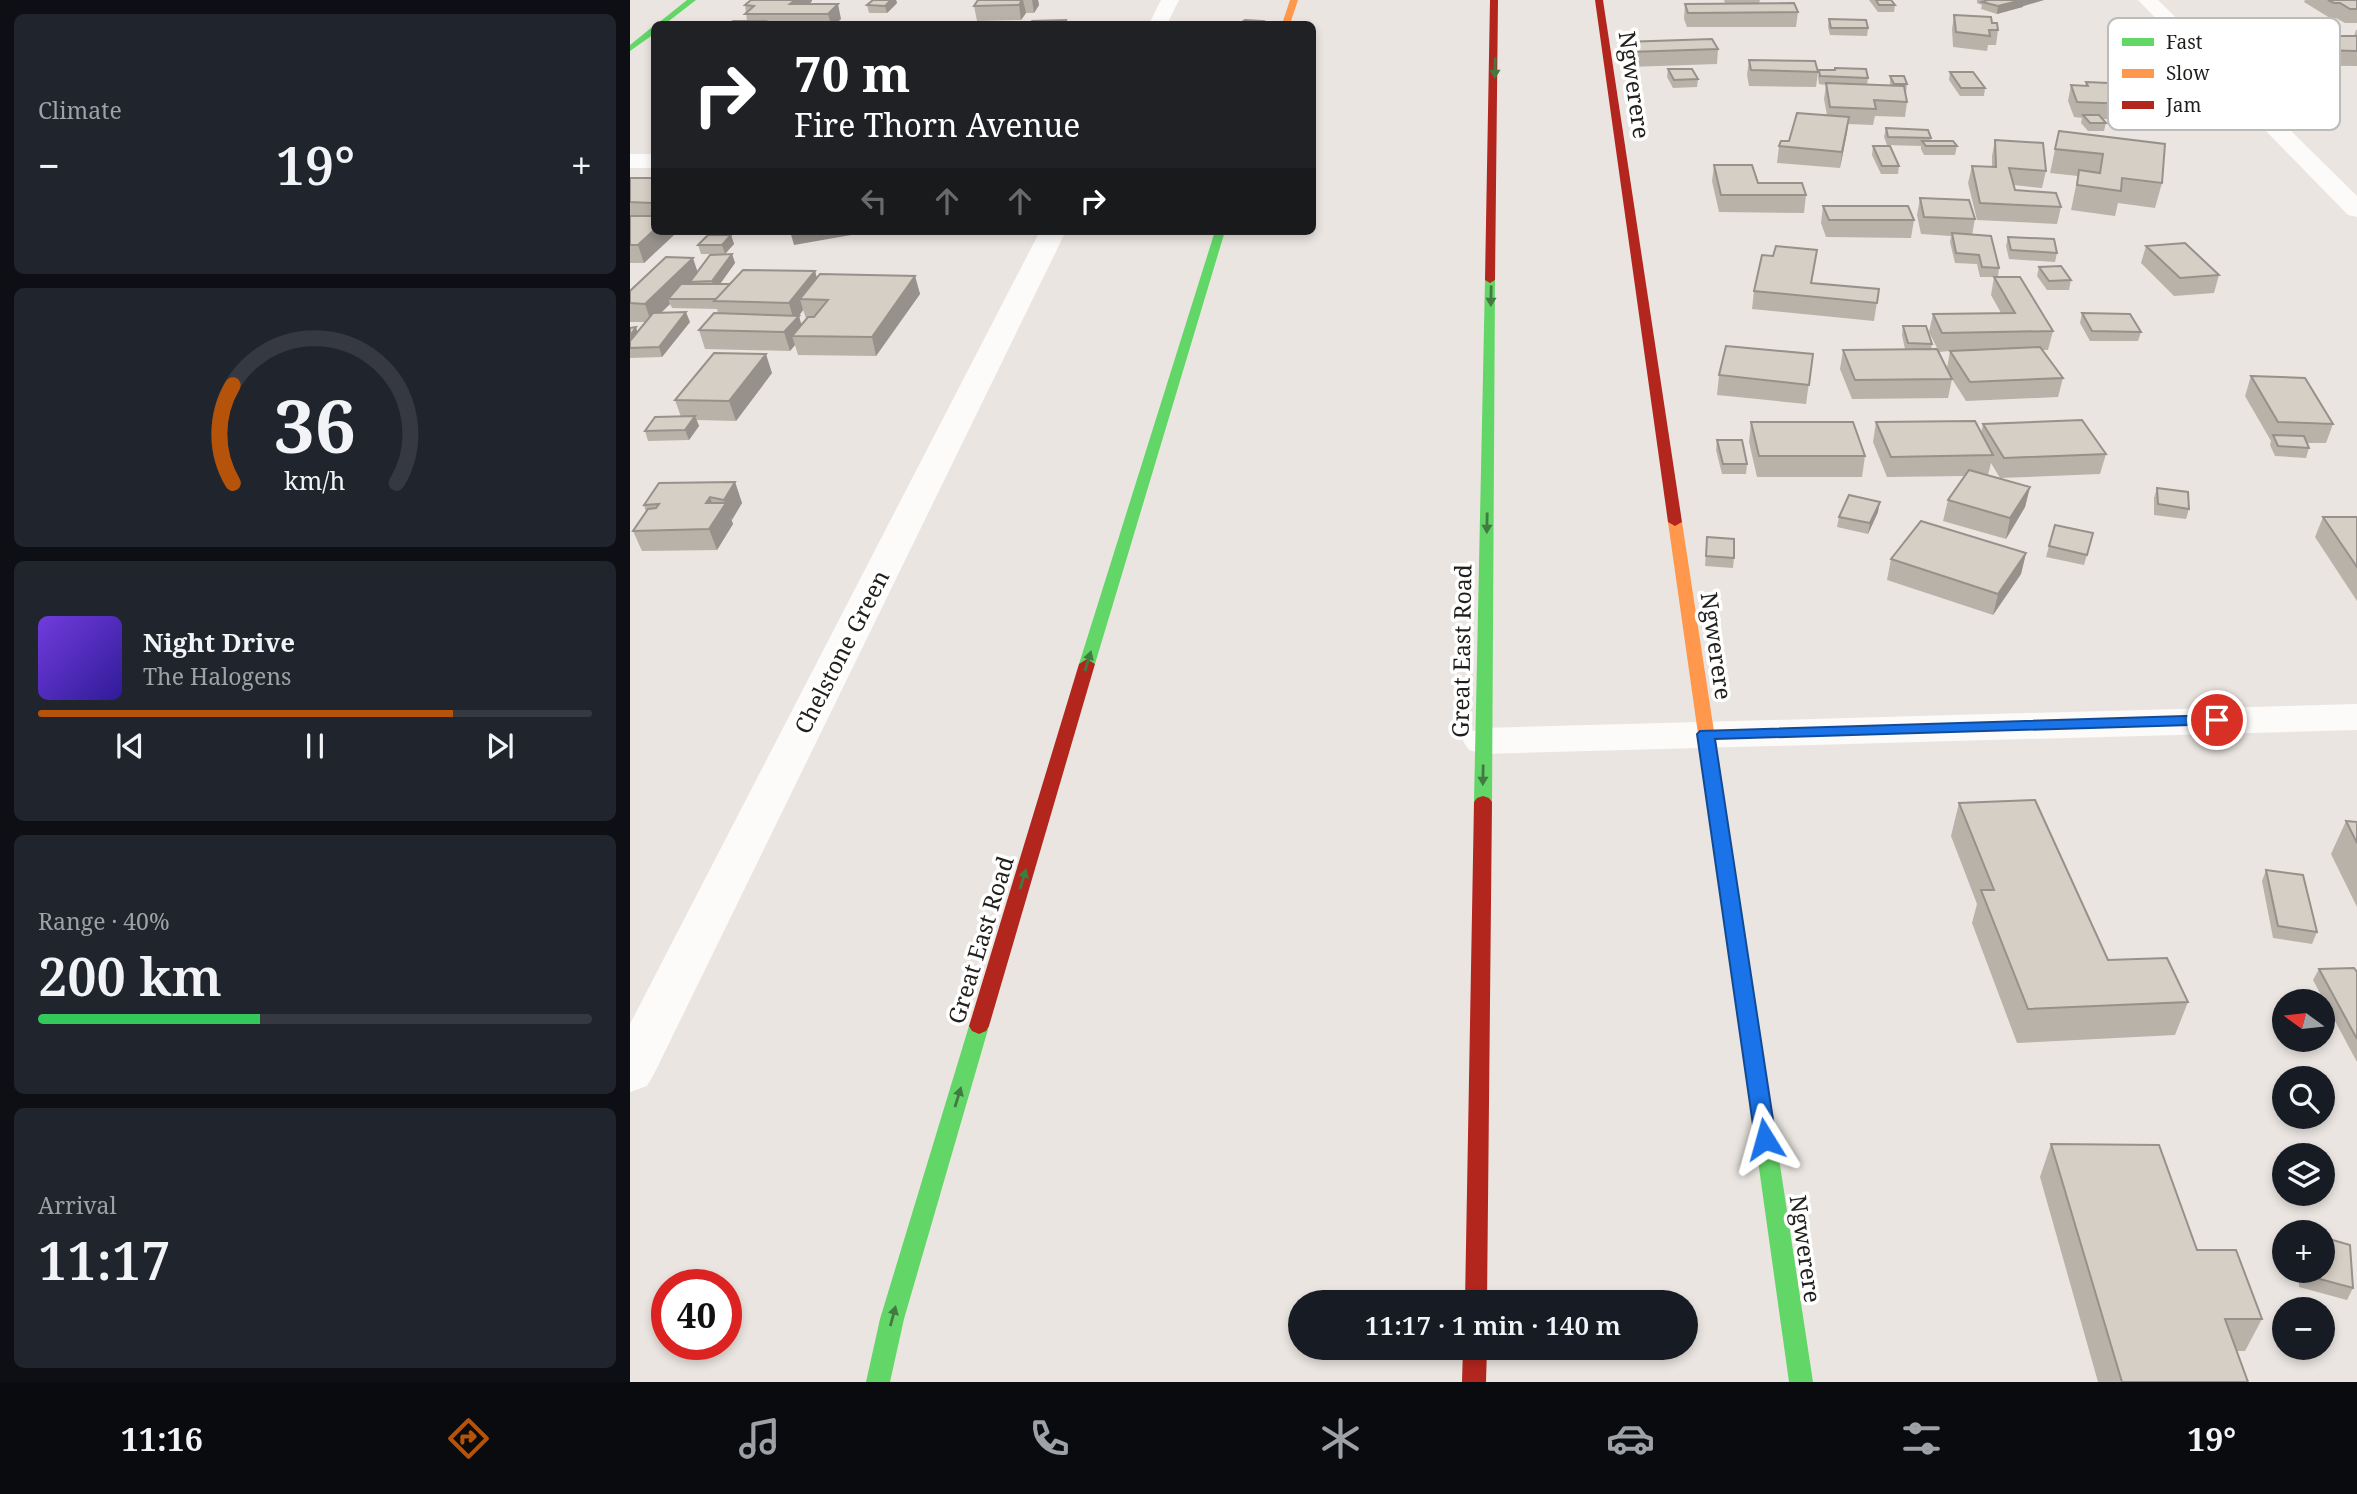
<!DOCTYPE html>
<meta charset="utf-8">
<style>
:root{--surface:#171b24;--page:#20242c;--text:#f1f3f6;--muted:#9ea1a6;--line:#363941;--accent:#b45309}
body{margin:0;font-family:"Noto Serif",serif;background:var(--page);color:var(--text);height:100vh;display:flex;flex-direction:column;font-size:26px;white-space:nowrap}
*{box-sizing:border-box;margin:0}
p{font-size:23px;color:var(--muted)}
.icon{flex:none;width:38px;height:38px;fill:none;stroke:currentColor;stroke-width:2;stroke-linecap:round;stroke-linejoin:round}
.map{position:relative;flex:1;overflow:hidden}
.drawer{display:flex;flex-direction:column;gap:14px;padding:14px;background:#0d0f14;width:630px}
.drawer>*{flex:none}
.guide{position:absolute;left:21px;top:21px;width:665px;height:214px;border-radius:10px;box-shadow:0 4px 10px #0003;background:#202124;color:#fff;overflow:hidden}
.needle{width:46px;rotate:285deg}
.buttons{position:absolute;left:1642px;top:989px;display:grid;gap:14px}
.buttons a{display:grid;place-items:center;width:63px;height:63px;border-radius:50%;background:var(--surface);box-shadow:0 4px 10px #0003;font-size:35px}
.speed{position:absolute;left:21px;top:1269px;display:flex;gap:14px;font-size:35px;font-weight:700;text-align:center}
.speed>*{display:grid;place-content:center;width:91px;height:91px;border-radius:50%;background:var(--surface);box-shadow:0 4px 10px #0003;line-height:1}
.speed .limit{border:10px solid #d22;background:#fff;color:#111}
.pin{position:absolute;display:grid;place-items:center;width:60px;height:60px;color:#fff;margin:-30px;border:4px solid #fff;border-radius:50%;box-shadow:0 2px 7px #0007}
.me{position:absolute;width:77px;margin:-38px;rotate:352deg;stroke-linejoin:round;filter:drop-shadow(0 0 5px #0008)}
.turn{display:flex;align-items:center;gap:24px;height:147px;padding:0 28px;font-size:32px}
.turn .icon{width:91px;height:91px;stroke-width:2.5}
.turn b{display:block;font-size:49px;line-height:60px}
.lanes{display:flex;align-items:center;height:66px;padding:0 28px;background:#0003;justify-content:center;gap:35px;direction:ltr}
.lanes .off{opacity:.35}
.big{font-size:52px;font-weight:600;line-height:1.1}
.drawer .card{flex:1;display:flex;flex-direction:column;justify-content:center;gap:10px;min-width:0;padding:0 24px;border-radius:10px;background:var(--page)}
.drawer .dial{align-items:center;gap:0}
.dial svg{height:182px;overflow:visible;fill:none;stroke:var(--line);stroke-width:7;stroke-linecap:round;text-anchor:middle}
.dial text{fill:var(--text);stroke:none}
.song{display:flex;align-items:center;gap:21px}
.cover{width:84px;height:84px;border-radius:10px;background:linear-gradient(135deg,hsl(260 70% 55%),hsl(250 70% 35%))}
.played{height:7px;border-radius:4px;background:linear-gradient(90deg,var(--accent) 75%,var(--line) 75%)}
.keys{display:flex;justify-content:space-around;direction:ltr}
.heat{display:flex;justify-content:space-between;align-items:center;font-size:38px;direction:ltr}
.charge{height:10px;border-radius:5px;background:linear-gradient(90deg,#34c759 40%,var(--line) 0)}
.trip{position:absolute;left:658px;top:1290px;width:410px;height:70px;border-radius:35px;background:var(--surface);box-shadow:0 4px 10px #0003;font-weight:600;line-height:70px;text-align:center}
.tabs{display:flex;height:112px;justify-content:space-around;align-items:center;background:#090b0e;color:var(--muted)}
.tabs .icon{width:49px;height:49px}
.tabs .on{color:var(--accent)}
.tabs b{font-size:32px;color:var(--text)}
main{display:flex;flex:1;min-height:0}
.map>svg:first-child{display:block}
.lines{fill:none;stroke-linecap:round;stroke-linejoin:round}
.street{fill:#fcfbfa;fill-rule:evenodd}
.fast{fill:#63d668;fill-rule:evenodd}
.slow{fill:#ff974d;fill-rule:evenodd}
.jam{fill:#b3261e;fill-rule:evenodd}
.wall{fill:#b8b2a9;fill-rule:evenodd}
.shaded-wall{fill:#96918a}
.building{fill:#d6cfc5;stroke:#96918a;stroke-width:2}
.oneway{fill:#427a42}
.route{fill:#1a73e8;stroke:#114b97;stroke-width:2}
.labels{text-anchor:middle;stroke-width:7;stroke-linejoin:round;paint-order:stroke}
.street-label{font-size:23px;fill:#211f1c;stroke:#fff}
.key{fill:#fff;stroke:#bcbcbb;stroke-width:2}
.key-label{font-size:19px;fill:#211f1c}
</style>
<main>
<section class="drawer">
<div class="card"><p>Climate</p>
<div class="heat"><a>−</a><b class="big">19°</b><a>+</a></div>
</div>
<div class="card dial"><svg viewBox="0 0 100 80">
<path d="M14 69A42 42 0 1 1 86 69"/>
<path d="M14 69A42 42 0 0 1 14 26" stroke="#b45309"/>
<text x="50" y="56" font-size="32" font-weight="700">36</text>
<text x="50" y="72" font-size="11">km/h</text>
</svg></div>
<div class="card">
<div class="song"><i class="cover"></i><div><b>Night Drive</b><p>The Halogens</p></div></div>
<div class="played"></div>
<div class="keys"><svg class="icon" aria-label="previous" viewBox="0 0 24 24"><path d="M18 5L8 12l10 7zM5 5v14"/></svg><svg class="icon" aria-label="pause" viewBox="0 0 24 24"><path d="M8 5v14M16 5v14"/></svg><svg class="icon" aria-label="next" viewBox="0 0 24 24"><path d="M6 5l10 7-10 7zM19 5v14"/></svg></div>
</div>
<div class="card"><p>Range · 40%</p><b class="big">200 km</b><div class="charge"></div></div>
<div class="card"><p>Arrival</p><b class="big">11:17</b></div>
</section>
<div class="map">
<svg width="1727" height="1382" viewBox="0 0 1727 1382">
<rect width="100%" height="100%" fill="#eae5e0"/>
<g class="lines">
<!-- street -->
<path class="street" d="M531,0H549L537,24H519Z
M1508,0H1528L1727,196V217L1718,215Z
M0,154H24V168H0Z
M410,231H436L25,1072L17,1086L0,1092V1024Z
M1727,704V730L853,754L839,750L833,741L839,732L853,728Z"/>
<!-- fast -->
<path class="fast" d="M57,0H66L35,24H27Z
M21,28H24V34L0,51V45Z
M585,231H595L465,664L462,667H452L449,664Z
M860,277L865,280L862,802L859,806H847L844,802L855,280Z
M1098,876L1104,877L1107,882L1183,1382H1159L1089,882L1092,877Z
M349,1018L356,1021L359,1026L274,1319L260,1382H236L250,1319L339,1026L342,1021Z"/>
<!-- slow -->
<path class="slow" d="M660,0H668L660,24H652Z
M1045,518L1052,522L1107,882L1104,887H1092L1089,882L1038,522Z"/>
<!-- jam -->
<path class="jam" d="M860,0H868L865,280L860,283L855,280Z
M965,0H973L1052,522L1045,526L1038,522Z
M457,659L465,664L359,1026L356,1031L349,1034L342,1031L339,1026L449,664Z
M853,796L859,798L862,802L857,1302H835L844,802L847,798Z
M833,1348H857L856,1382H832Z"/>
</g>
<!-- wall -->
<path class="wall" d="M121,0H182V1L179,4L211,19L205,24H99L117,21L115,5Z
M243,0H266L267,3L257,13H239L237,5Z
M348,0H408L409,5L404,13H396L391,20L347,21L344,6Z
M1094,0H1130L1129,3H1095Z
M1239,0H1261L1265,5L1264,12H1248Z
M1347,0H1414L1367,14L1351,9L1352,5L1347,3Z
M1675,0H1727V23H1715L1706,18H1700L1674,2Z
M1055,4L1168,12L1166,27H1057L1054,19Z
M1324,15L1362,23L1368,30L1366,45H1358L1357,51L1323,47L1322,29Z
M1199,19L1238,28L1237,36L1200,35L1198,27Z
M1726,30H1727V66L1642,65L1627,51L1631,36H1724Z
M994,42L1088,49L1087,64L998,67L994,57Z
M1119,60L1188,72L1186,87L1119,86L1117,75Z
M1205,68L1238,78L1237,85L1260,86V76L1277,84L1276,92H1275L1277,102L1275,117L1245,116L1243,125L1218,124L1210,168L1147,163L1149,146L1159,141L1197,115L1194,99L1196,85L1189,84L1188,78L1189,70H1204Z
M1038,69L1068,79L1067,87L1043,88L1037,77Z
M1320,72L1355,88L1354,96H1330L1319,80Z
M1456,82L1506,99L1502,115L1496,114L1495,120L1473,119L1476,123L1474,131H1458L1451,123L1452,118L1444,117L1438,101L1441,85L1455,86Z
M1256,128L1301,138L1300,141L1327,146L1325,155H1294L1291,149V146L1257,145L1254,137Z
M1429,131L1532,183L1525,208L1488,203L1485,216L1441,210L1448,176L1420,173Z
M1365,140L1416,171L1412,188L1384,185L1385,190L1431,207L1427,224L1347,220L1338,183L1342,166L1362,167V156Z
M1243,146L1269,166L1268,174H1251L1242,155Z
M1084,165L1128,183L1176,195L1174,213L1089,212L1082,181Z
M0,178H24V231L45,234L14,263H0Z
M1290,198L1345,219L1342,235L1369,268L1368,277L1423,331L1418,350H1413L1433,378L1428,397L1336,401L1322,379L1318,398L1222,399L1210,369L1213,350L1275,349L1272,335L1273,326L1302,344L1301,349L1309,352L1299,332L1303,314L1371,313L1361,295L1364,277H1350L1347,264L1325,263L1320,242L1321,236L1291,234L1287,215ZM1320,351L1317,368L1309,352Z
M1193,206L1284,220L1281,238L1196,237L1191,223Z
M101,235L104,244L95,254H71L68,245Z
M1378,237L1427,253L1425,262L1379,259L1376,246Z
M1516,246L1589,275L1584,293L1544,296L1511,263Z
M1187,250L1182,283L1249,289L1244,321L1122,309L1124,291L1143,256Z
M102,254L105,263L90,284H100L185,271L187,279L285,276L290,294L246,356L168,355L165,345L160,351L75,349L69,330L88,314L87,309L42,308L40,304L31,313L60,322L32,357L0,358V328L7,332L15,322H0V291L67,272ZM173,310L176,318H177L171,325L169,316Z
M1409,267L1441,280L1439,290H1417L1407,276Z
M1452,313L1511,332L1508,341H1460L1450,323Z
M1183,354L1176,404L1087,395L1089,375Z
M142,373L106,421L67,420L69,426L59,440L18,441L15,431L51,417L45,400Z
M1621,376L1703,424L1696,443H1677L1679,448L1676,458L1645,456L1640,445L1641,441L1615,396Z
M1121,422L1235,456L1232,477H1127L1119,442Z
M1246,422L1351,433L1353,424L1476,454L1470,474L1370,478L1361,463L1358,475L1400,487L1395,507L1376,539L1313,521L1318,500L1334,476L1257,477L1243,442Z
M1087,440L1117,464L1116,474H1092L1086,450Z
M105,482L112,503L101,520L103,524L87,550L12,551L3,531L16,512L14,505Z
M1527,488L1559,509L1556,519L1524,515V498Z
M1248,512L1238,534L1207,527L1209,517Z
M1693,517H1727V601L1685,537Z
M1463,533L1454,565L1416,557L1419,546Z
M1077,537L1104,558L1103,568L1075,566Z
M1396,553L1391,574L1363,615L1257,580L1261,559Z
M1329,803L1478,960L1558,1002L1545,1035L1387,1043L1342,923L1347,904L1321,836Z
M1716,821L1727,822V907L1701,854Z
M1636,870L1687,932L1682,944L1643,938L1632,881Z
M1689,969L1727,972V1062L1683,980Z
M1421,1144L1567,1250L1632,1319L1615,1351H1607L1618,1382H1468L1410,1177Z
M1668,1270H1692L1723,1288L1717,1300L1669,1287Z"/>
<!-- shaded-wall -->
<path class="shaded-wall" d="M165,0H182V1L169,14L160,4Z
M261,0H266L267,3L257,13L255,6Z
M392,0H393L396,13L391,20L389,5Z
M402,0H408L409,5L404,13Z
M1392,0H1394L1393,7L1367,14L1368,6Z
M1394,0H1414L1393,6Z
M208,4L211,19L205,24H201L198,14Z
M1219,117L1217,133L1210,168L1212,152Z
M24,230V231H44L45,234L14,263L8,245Z
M160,231H244L164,245Z
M101,235L104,244L95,254L92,245Z
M102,254L105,263L85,291L82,281Z
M63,258L69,276L60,282V284L38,299L40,304L21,322L15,304Z
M185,271L190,289L170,299L173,310L168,317L169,316L174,334L162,336L165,345L160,351L154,332L164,321L159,303Z
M285,276L290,294L246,356L242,337Z
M56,312L60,322L32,357L29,347Z
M6,327L9,337L0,348V336Z
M136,354L142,373L106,421L99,401Z
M65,416L69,426L59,440L55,430Z
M105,482L112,503L102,520L94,500Z
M1400,487L1395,507L1376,539L1380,518Z
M80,497L87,517L96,503L103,524L87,550L79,529L76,503Z
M1250,502L1248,512L1238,534L1240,523Z
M1396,553L1391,574L1363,615L1368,594Z"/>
<!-- building -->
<path class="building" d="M121,0H165L160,4H208L198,14H115L124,6L115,5Z
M243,0H261L255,6L237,5Z
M348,0H392L389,5L344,6Z
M1246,0H1261L1265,5H1249Z
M1358,0H1392L1368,6L1352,2Z
M1698,0H1727V9H1720L1710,3H1704Z
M1164,3L1168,12L1058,13L1055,4Z
M1324,15L1361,17L1362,23H1367L1368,30H1359L1360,36L1326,32Z
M1199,19L1236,20L1238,28H1201Z
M436,20L434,24H400L402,21Z
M615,20L633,21L629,24H609Z
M103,21H135L131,24H99Z
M1631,36H1727V51L1647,49Z
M1082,39L1088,49L999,52L994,42Z
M1119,60L1185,61L1188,72L1121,70Z
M1205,68L1236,69L1238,78L1190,76L1189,70H1205Z
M1038,69H1062L1068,79L1044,80Z
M1320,72H1343L1355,88H1331Z
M1260,76H1274L1277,84H1264Z
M1456,82L1478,83L1480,89L1502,91L1506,99L1496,98L1498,104L1447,102L1441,85L1458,86Z
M1196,83L1274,86L1277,102L1244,100L1246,109L1200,107Z
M1167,113L1219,117L1212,152L1149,146L1151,141H1159Z
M1453,115H1469L1476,123H1460Z
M1256,128L1298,130L1301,138L1258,137Z
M1429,131L1535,144L1532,183L1492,178L1491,191L1447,185L1449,170L1470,173L1473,154L1425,149Z
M1365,140L1413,143L1416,171L1379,168L1385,190L1426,193L1431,207L1350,203L1342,166L1366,167Z
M1292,141H1323L1327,146H1296Z
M1243,146H1260L1269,166H1252Z
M1084,165H1122L1128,183H1172L1176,195H1091Z
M0,178H24V200L22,203L0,202Z
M1290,198L1339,200L1345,219L1294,217Z
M1193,206H1278L1284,220H1199Z
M0,216H24V230L8,245H0Z
M1322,233L1361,236L1369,268L1352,267L1349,255L1326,253Z
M78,235H101L92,245H68Z
M1378,237L1424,239L1427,253L1381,250Z
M1555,243L1589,275L1550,278L1516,246Z
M1146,246L1187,250L1181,283L1249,289L1247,303L1124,291L1132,255L1143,256Z
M102,254L82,281L60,282L80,255Z
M36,257L63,258L15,304L0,303V291Z
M1431,266L1441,280L1419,281L1409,267Z
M113,270L185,271L159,303L84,301Z
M190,274L285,276L242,337L162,336L178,317H184L198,300L170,299Z
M1364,277H1390L1423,331L1312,333L1303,314L1385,313Z
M51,284H100L86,299H38Z
M56,312L29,347L0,348V341L23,313Z
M84,313L169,316L154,332L69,330Z
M1452,313L1500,314L1511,332L1462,331Z
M1273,326H1296L1302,344L1278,343Z
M6,327L0,336V328Z
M1096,346L1183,354L1179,385L1089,375Z
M1410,347L1433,378L1340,382L1320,351Z
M1307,349L1322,379L1225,380L1213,350Z
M84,353L136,354L99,401L45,400Z
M1621,376L1675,378L1703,424L1648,422Z
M65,416L55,430L15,431L25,417Z
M1452,420L1476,454L1374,458L1353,424Z
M1345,421L1363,455L1261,457L1246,422Z
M1121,422H1223L1235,456H1129Z
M1643,435L1674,436L1679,448L1648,446Z
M1087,440H1112L1117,464H1093Z
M1339,470L1400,487L1380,518L1318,500Z
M105,482L94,500L80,497L76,503H96L79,529L3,531L18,509L26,508L29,504L14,505L29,483Z
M1527,488L1558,492L1559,509L1528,504Z
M1219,495L1250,502L1240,523L1209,517Z
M1693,517H1727V567Z
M1291,521L1396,553L1368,594L1261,559Z
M1425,525L1463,533L1457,555L1419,546Z
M1077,537L1104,539V558L1076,556Z
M1405,800L1478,960L1537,958L1558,1002L1398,1009L1351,890H1364L1329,803Z
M1716,821L1727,822V843Z
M1636,870L1673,875L1687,932L1648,926Z
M1724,968L1727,972V1039L1689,969Z
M1421,1144L1529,1145L1567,1250H1606L1632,1319H1595L1618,1382H1492Z
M1692,1237L1720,1245L1723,1288L1675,1275V1270H1692Z"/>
<!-- one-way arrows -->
<defs><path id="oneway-solid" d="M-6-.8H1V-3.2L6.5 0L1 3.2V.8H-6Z" transform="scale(1.75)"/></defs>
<g class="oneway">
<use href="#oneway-solid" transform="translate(865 68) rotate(91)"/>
<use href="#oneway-solid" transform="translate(861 296) rotate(91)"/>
<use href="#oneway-solid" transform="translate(857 523) rotate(91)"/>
<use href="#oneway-solid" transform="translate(458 661) rotate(-73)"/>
<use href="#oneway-solid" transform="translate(853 775) rotate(91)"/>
<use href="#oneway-solid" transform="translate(393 879) rotate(-73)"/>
<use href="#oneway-solid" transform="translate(328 1097) rotate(-73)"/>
<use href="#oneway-solid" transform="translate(263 1316) rotate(-75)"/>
</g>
<!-- route -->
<path class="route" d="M1587,715L1593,717L1595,720L1593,724L1085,739L1146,1139L1143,1145L1135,1148L1128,1145L1125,1139L1067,734L1070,731Z"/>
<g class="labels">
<!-- street labels -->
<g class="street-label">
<text transform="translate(1004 85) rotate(82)" y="8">Ngwerere</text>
<text transform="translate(1086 646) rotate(82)" y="8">Ngwerere</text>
<text transform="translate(832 651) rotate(-89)" y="8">Great East Road</text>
<text transform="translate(212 652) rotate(-63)" y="8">Chelstone Green</text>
<text transform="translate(351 940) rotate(-73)" y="8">Great East Road</text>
<text transform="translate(1175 1249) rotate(82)" y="8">Ngwerere</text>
</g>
</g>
<!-- legend -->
<rect x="1478" y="18" width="232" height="112" rx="10" class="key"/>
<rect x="1492" y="38" width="32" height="8" fill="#63d668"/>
<rect x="1492" y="69" width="32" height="9" fill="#ff974d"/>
<rect x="1492" y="101" width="32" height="8" fill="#b3261e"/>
<g class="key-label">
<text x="1536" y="49">Fast</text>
<text x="1536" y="80">Slow</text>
<text x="1536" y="112">Jam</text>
</g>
</svg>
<div class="buttons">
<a><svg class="needle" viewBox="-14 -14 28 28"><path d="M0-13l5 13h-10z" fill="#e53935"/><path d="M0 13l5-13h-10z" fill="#9ea1a6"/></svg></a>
<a><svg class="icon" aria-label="search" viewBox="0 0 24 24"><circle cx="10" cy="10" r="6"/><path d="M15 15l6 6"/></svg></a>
<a><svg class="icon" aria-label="layers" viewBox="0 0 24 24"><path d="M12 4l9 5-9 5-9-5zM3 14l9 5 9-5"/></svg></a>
<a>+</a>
<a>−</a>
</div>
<div class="speed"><div class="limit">40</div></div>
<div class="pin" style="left:1587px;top:720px;background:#d93025"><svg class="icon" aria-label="arrive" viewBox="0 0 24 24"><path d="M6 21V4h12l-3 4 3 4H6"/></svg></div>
<svg class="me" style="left:1135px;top:1139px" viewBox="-20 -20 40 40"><path d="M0-17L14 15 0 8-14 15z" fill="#1a73e8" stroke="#fff" stroke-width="4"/></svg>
<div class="trip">11:17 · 1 min · 140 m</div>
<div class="guide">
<div class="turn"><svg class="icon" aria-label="right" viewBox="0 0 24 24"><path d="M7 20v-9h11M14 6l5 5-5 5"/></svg><div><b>70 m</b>Fire Thorn Avenue</div></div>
<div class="lanes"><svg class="icon off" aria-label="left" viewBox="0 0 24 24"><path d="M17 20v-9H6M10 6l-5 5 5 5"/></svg><svg class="icon off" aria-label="ahead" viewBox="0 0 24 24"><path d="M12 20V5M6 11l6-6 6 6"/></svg><svg class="icon off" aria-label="ahead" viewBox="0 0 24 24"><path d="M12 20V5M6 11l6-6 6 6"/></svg><svg class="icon" aria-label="right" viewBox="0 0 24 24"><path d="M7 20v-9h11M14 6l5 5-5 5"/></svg></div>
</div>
</div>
</main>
<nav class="tabs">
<b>11:16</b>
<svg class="icon on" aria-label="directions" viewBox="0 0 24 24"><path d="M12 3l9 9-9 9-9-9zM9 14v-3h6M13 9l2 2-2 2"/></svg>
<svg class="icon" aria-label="music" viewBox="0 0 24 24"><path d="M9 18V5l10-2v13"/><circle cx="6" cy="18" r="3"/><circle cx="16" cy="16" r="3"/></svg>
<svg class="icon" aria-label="phone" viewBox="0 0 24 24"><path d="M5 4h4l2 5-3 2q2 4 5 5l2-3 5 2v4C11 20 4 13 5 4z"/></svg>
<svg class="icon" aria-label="climate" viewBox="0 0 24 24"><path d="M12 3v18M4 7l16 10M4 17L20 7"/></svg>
<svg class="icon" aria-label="car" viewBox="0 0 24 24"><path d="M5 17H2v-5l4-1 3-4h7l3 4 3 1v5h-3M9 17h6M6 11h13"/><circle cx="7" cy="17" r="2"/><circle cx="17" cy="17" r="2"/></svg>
<svg class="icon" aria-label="filters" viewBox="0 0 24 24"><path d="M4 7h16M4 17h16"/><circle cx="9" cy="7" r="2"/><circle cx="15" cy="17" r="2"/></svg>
<b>19°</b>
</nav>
